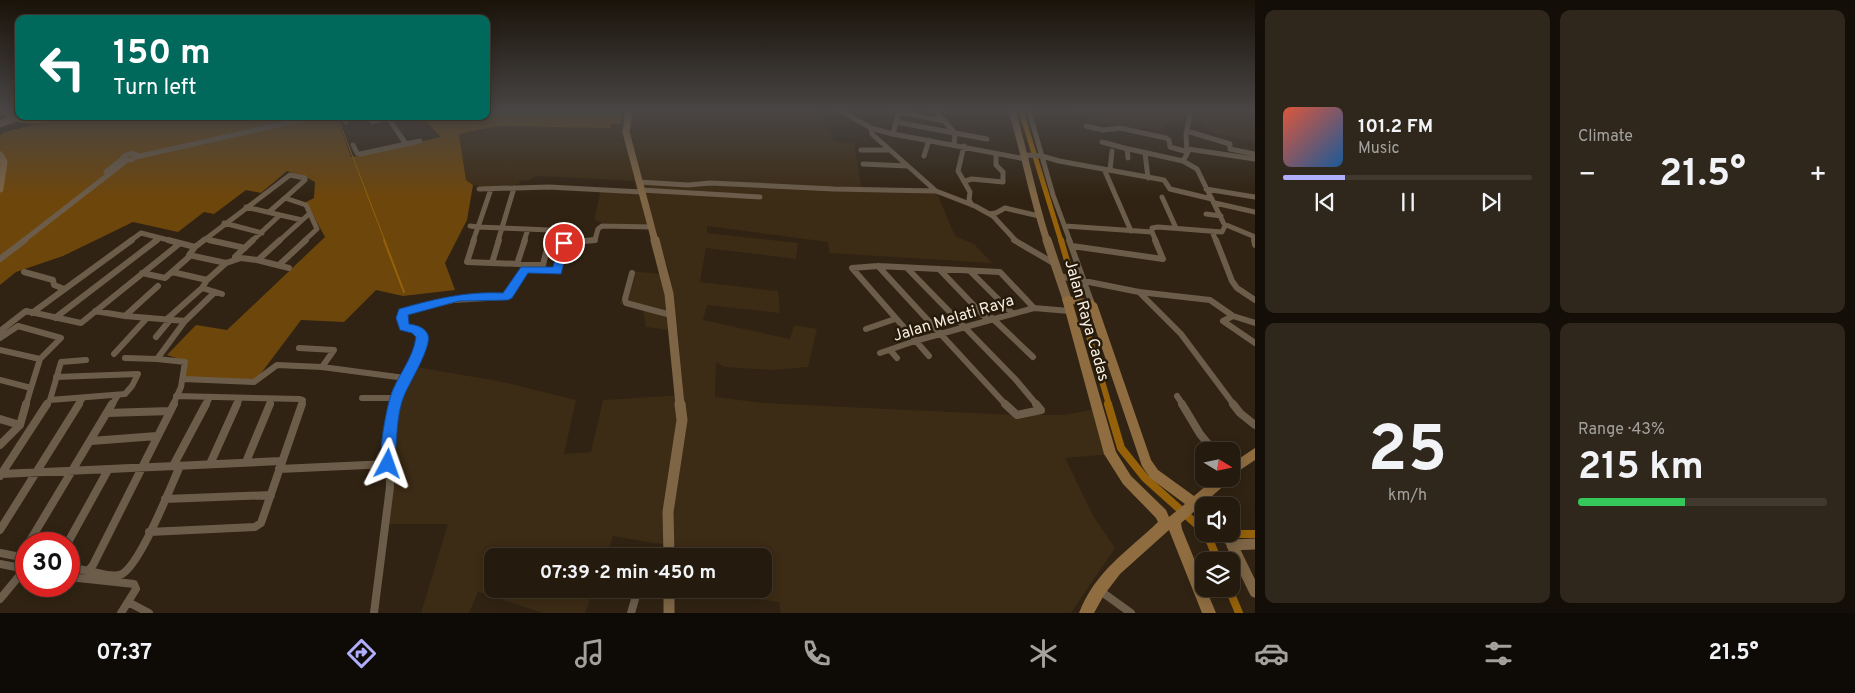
<!DOCTYPE html>
<meta charset="utf-8">
<style>
:root{--surface:#241a0e;--page:#30271c;--text:#f1f3f6;--muted:#a3a19e;--line:#41382e;--accent:#b0adfa}
body{margin:0;font-family:Overpass,sans-serif;background:var(--page);color:var(--text);height:100vh;display:flex;flex-direction:column;font-size:19px;white-space:nowrap}
*{box-sizing:border-box;margin:0}
p{font-size:16px;color:var(--muted)}
.icon{flex:none;width:28px;height:28px;fill:none;stroke:currentColor;stroke-width:2;stroke-linecap:round;stroke-linejoin:round}
.map{position:relative;flex:1;overflow:hidden}
.details{display:flex;flex-direction:column;gap:10px;padding:10px;background:#140e08;width:600px}
.details>*{flex:none}
.banner{position:absolute;left:15px;top:15px;width:475px;height:105px;border-radius:10px;box-shadow:0 2px 12px #0003,0 0 0 1px var(--line);background:#00695c;color:#fff;overflow:hidden}
.needle{width:32px;rotate:100deg}
.fabs{position:absolute;left:1195px;top:442px;display:grid;gap:10px}
.fabs a{display:grid;place-items:center;width:45px;height:45px;border-radius:10px;background:var(--surface);box-shadow:0 2px 12px #0003,0 0 0 1px var(--line);font-size:25px}
.speed{position:absolute;left:15px;top:532px;display:flex;gap:10px;font-size:25px;font-weight:700;text-align:center}
.speed>*{display:grid;place-content:center;width:65px;height:65px;border-radius:50%;background:var(--surface);box-shadow:0 2px 12px #0003,0 0 0 1px var(--line);line-height:1}
.speed .limit{border:8px solid #d22;background:#fff;color:#111}
.pin{position:absolute;display:grid;place-items:center;width:42px;height:42px;color:#fff;margin:-21px;border:2px solid #fff;border-radius:50%;box-shadow:0 1px 5px #0007}
.me{position:absolute;width:55px;margin:-28px;rotate:4deg;stroke-linejoin:round;filter:drop-shadow(0 0 4px #0008)}
.turn{display:flex;align-items:center;gap:18px;height:105px;padding:0 15px;font-size:22px}
.turn .icon{width:65px;height:65px;stroke-width:2.5}
.turn b{display:block;font-size:35px;line-height:42px}
.big{font-size:38px;font-weight:700;line-height:1.1}
.details .card{flex:1;display:flex;flex-direction:column;justify-content:center;gap:8px;min-width:0;padding:0 18px;border-radius:10px;background:var(--page)}
.details .dial{align-items:center;gap:0}
.dial b{font-size:65px;line-height:1}
.song{display:flex;align-items:center;gap:15px}
.cover{width:60px;height:60px;border-radius:8px;background:linear-gradient(135deg,hsl(10 70% 55%),hsl(210 70% 35%))}
.played{height:5px;border-radius:2px;background:linear-gradient(90deg,var(--accent) 25%,var(--line) 25%)}
.keys{display:flex;justify-content:space-around;direction:ltr}
.heat{display:flex;justify-content:space-between;align-items:center;font-size:28px;direction:ltr}
.charge{height:8px;border-radius:4px;background:linear-gradient(90deg,#34c759 43%,var(--line) 0)}
.details .tiles{flex:1;display:grid;gap:10px;grid-template-columns:repeat(2,1fr)}
.trip{position:absolute;left:484px;top:548px;width:288px;height:50px;border-radius:10px;background:var(--surface);box-shadow:0 2px 12px #0003,0 0 0 1px var(--line);font-weight:700;line-height:50px;text-align:center}
.menu{display:flex;height:80px;justify-content:space-around;align-items:center;background:#0e0a06;color:var(--muted)}
.menu .icon{width:35px;height:35px}
.menu .on{color:var(--accent)}
.menu b{font-size:22px;color:var(--text)}
main{display:flex;flex:1;min-height:0}
.map>svg:first-child{display:block}
.built{fill:#3c2b15}
.green{fill:#6d460c}
.lines{fill:none;stroke-linecap:round;stroke-linejoin:round}
.stream-far1{stroke:#95610a;stroke-width:1}
.stream{stroke:#95610a;stroke-width:2}
.canal-far2{stroke:#95610a;stroke-width:5}
.canal-far1{stroke:#95610a;stroke-width:6}
.canal{stroke:#95610a;stroke-width:8}
.river{fill:#95610a;fill-rule:evenodd}
.street-far2{stroke:#6c5d4b;stroke-width:5}
.street-far1{stroke:#6c5d4b;stroke-width:6}
.street{stroke:#6c5d4b;stroke-width:8}
.secondary-far2{stroke:#7e6545;stroke-width:7}
.secondary-far1{stroke:#7e6545;stroke-width:9}
.secondary{stroke:#7e6545;stroke-width:11}
.primary{fill:#8f6d40;fill-rule:evenodd}
.route{fill:#1a73e8;stroke:#114b97}
.labels{text-anchor:middle;stroke-width:5;stroke-linejoin:round;paint-order:stroke}
.street-label{font-size:16px;fill:#f9f0e5;stroke:#261a0a}
</style>
<main>
<div class="map">
<svg width="1255" height="613" viewBox="0 0 1255 613">
<rect width="100%" height="100%" fill="#302313"/>
<!-- built -->
<path class="built" d="M623,111H819L826,129L830,131L834,141L854,143L862,190L937,193L955,236L974,244L992,263L829,253L828,242L707,226V233L798,243L796,259L706,248L700,282L778,291L780,313L707,305L703,320L790,339L794,325L817,329L808,367L771,370L724,367L716,362L715,397L763,403L1014,415H1064L1101,408L1114,454L1065,458L1094,517L1115,548L1071,613H781L779,602L684,589H762V556H678L679,547L613,536L606,556H492V589H594L585,613H543L478,592L469,613H421L448,524H388L395,475L390,446L402,392L417,367L503,382L576,400L564,454L591,452L603,400L683,395L678,331L646,327L643,307L620,304L631,271L670,275L655,226L602,223L594,220L601,190L636,191L634,181L536,176L530,180L520,181L519,184L491,188L473,185L466,180L459,134L498,126L610,128V124H621Z
M1074,111H1255V142L1206,131L1204,126L1191,123L1186,127L1165,123L1163,132L1139,127L1138,129L1073,115Z"/>
<!-- green -->
<path class="green" d="M486,111H623L621,124H611L610,128L498,126L459,134L466,180L473,185L467,220L445,263L455,290L403,296L376,290L344,322L301,320L256,380L182,377L188,362L167,355L196,325L227,330L325,237L306,202L314,198L315,182L306,177L287,171L261,193L246,190L214,214L204,212L178,232L133,222L63,256L16,272L0,285V135L5,132L69,116H336L351,157L441,137L421,116H486Z"/>
<g class="lines">
<!-- stream-far1 -->
<path class="stream-far1" d="M337,116L385,241"/>
<!-- stream -->
<path class="stream" d="M384,240L404,292"/>
<!-- canal-far2 -->
<path class="canal-far2" d="M1021,111L1061,241"/>
<!-- canal-far1 -->
<path class="canal-far1" d="M1061,240L1109,405"/>
<!-- canal -->
<path class="canal" d="M1108,404L1121,448L1145,478L1204,531
M1206,534H1255
M1207,534L1218,561
M1229,589L1239,613"/>
<!-- river -->
<path class="river" d="M1,111H9L22,118L60,116C43,127 14,127 1,111Z"/>
<!-- street-far2 -->
<path class="street-far2" d="M842,111L871,128L893,134L1026,159
M935,111L955,133L954,144
M1029,111L1053,195L1070,241
M898,112L945,121
M343,116L346,122
M387,116L406,144
M372,122L388,118
M896,122L987,139
M1086,126L1103,130L1120,128L1166,138L1169,140L1170,147L1188,152
M871,128L872,134L936,191L975,206L993,216L1016,241
M1187,131L1230,144V149L1255,154
M893,134L899,111
M1102,142L1128,149
M353,145L357,153L360,154L420,141
M964,146L958,171L970,192L969,200L972,205
M1188,149L1255,159
M861,150H890
M132,153L137,155L132,160H121L124,156Z
M1145,153L1148,178
M1025,155L1042,156L1059,161L1164,180L1170,189L1212,199
M924,156L929,140
M136,157L318,116
M1128,158L1127,149H1129L1183,161L1197,169L1224,224L1255,237
M1183,161L1187,154L1186,134L1191,111
M863,164L908,166
M1104,169L1131,231
M1110,170L1112,151
M106,172L121,160
M965,181L972,179L1003,182V172L996,165V154
M639,182L688,185L710,183L834,189L936,191
M479,189L549,187L642,192
M1206,189L1255,197
M641,190L760,197
M1162,197L1176,228
M1215,203L1255,212
M246,207L280,215L252,241
M269,212L285,198
M989,214L996,213L1005,208L1039,216
M1206,214L1221,216
M280,215L302,220
M224,223L262,233
M470,226L478,227
M1065,226L1152,232
M478,227L549,230V241
M478,227L491,189
M1212,231L1216,241
M1152,232V228L1158,227L1222,232L1225,226
M1152,232L1156,241
M1254,237L1255,241
M205,239L214,241
M23,241L126,161
M130,241L141,233L172,241
M155,241L159,238
M203,241L290,175L305,178V180L285,198L306,205L317,229L304,241
M279,241L309,214
M473,241L478,227
M498,241L514,188
M524,241L528,229
M583,241L595,240L598,229L602,226L652,227"/>
<!-- street-far1 -->
<path class="street-far1" d="M168,240L195,247L189,255L226,263L241,258L257,260L289,268
M209,240L245,248
M474,240L467,262L543,265L549,240
M1014,240L1055,264
M1069,240L1092,304
M1216,240L1232,281L1237,288L1255,300
M1254,240L1255,245
M549,242L564,243L595,240
M1072,246L1163,259L1155,240
M195,247L204,240
M235,257L253,240
M0,259L25,240
M258,260L280,240
M492,263L499,240
M517,264L525,240
M279,265L306,240
M878,266L1006,405
M907,268L1016,380L1037,405
M939,269L987,319
M970,271L1012,313
M24,272L53,280L54,285L64,289
M172,272L207,280
M142,273L165,278L190,256
M632,273L625,299L626,303L671,315
M1059,276L1139,292L1210,300L1233,316L1223,321
M202,288L222,294
M1139,292L1181,334L1234,405
M95,311L125,316L185,321L157,359L185,362L181,387L173,405
M32,313L132,240
M125,316L158,286
M1233,316L1255,323
M55,318L157,240
M992,318L1033,357
M167,319L202,288L207,280L226,263
M185,321L215,292
M1223,321L1255,343
M866,329L895,319
M0,331L26,311L81,323L179,244
M156,337L170,320
M0,338L18,326L61,338L40,359L31,388L0,380
M299,348L334,350L322,367
M0,350L40,359
M890,350L897,358
M880,353L915,341L1034,308L1069,311
M114,354L147,318
M929,356L852,268L878,266L1000,272L1034,308
M125,358L157,359
M183,379L254,382L277,365L322,367L405,378
M176,396L300,399L303,400L301,405
M1177,396L1183,405
M362,398H396
M50,400L125,394L132,386L138,374L56,377
M26,405L31,388
M46,405L50,400L61,362L86,360
M78,405L83,398
M112,405L118,395
M206,405L210,397
M237,405L240,398
M269,405L272,399
M395,405L396,398L421,347L422,336L415,329L404,327L401,318L403,312L453,300L505,297L525,269L557,271L564,243"/>
<!-- street -->
<path class="street" d="M1005,404L1017,415L1041,410L1036,404
M1182,404L1200,434L1214,451
M1233,404L1240,413L1255,425
M107,413L170,411
M0,419L20,425
M91,441L157,436
M0,445L20,425L26,404
M246,462L270,404
M210,464L237,404
M173,466L206,404
M279,469L389,464
M1,474L281,461
M0,476L47,404
M165,499L271,495
M1194,503L1204,513
M0,530L79,404
M149,532L255,527L261,523L302,404
M1221,534L1232,545
M28,544L112,404
M67,544L108,470
M0,553L26,558
M20,557L26,547
M0,564L26,569
M69,567L88,571L93,565L174,404
M88,571C97,572 113,579 122,574C141,563 170,488 180,466
M69,577L134,584L136,589L121,613
M1099,590L1131,613
M0,599L25,569
M128,602L149,613
M374,613L390,487L389,445L395,404
M631,613L638,589"/>
<!-- secondary-far2 -->
<path class="secondary-far2" d="M629,111L626,132L655,241
M1012,111C1025,154 1033,199 1047,241
M0,124L22,116
M0,155L4,162L0,189"/>
<!-- secondary-far1 -->
<path class="secondary-far1" d="M655,240L669,294L680,405
M1047,240L1067,299"/>
<!-- secondary -->
<path class="secondary" d="M1255,544L1232,545L1255,592
M669,556L668,512L682,420L680,404
M669,589V613"/>
<!-- primary -->
<path class="primary" d="M1067,296L1092,300L1097,304L1151,460L1158,470L1194,496L1214,479H1229L1227,483L1181,523L1182,529L1204,583V589H1206L1216,613H1202L1169,530L1120,574L1104,595L1094,613H1079C1096,570 1127,552 1158,522L1156,518L1123,484L1104,454L1062,299ZM1073,304L1088,307L1142,466L1150,478L1185,504L1169,517L1166,510L1131,476L1116,452Z
M1255,448V460L1231,476V464Z"/>
</g>
<!-- sky -->
<linearGradient id="sky" x2="0" y2="1"><stop stop-color="#1a130a"/><stop offset="0.56" stop-color="#484544"/><stop offset="1" stop-color="#484544" stop-opacity="0"/></linearGradient>
<rect width="1255" height="197" fill="url(#sky)"/>
<!-- route -->
<path class="route" d="M564,240L569,243L561,274L528,273L512,298L508,300L459,301L408,315L409,324C416,325 425,327 428,335C432,347 409,383 404,396C398,410 397,431 396,446C395,453 397,461 393,468L388,470L383,468C377,456 386,412 390,398C396,377 413,360 416,337L412,333L400,330L396,318L399,309C434,299 467,291 503,293L521,267H553L559,243Z"/>
<g class="labels">
<!-- street labels -->
<g class="street-label">
<text transform="translate(953 317) rotate(-17)" y="6">Jalan Melati Raya</text>
<text transform="translate(1088 320) rotate(74)" y="6">Jalan Raya Cadas</text>
</g>
</g>
</svg>
<div class="fabs">
<a><svg class="needle" viewBox="-14 -14 28 28"><path d="M0-13l5 13h-10z" fill="#e53935"/><path d="M0 13l5-13h-10z" fill="#a3a19e"/></svg></a>
<a><svg class="icon" aria-label="sound" viewBox="0 0 24 24"><path d="M4 9h4l5-4v14l-5-4H4zM17 9q2 3 0 6"/></svg></a>
<a><svg class="icon" aria-label="layers" viewBox="0 0 24 24"><path d="M12 4l9 5-9 5-9-5zM3 14l9 5 9-5"/></svg></a>
</div>
<div class="speed"><div class="limit">30</div></div>
<div class="pin" style="left:564px;top:243px;background:#d93025"><svg class="icon" aria-label="arrive" viewBox="0 0 24 24"><path d="M6 21V4h12l-3 4 3 4H6"/></svg></div>
<svg class="me" style="left:388px;top:464px" viewBox="-20 -20 40 40"><path d="M0-17L14 15 0 8-14 15z" fill="#1a73e8" stroke="#fff" stroke-width="4"/></svg>
<div class="trip">07:39 · 2 min · 450 m</div>
<div class="banner">
<div class="turn"><svg class="icon" aria-label="left" viewBox="0 0 24 24"><path d="M17 20v-9H6M10 6l-5 5 5 5"/></svg><div><b>150 m</b>Turn left</div></div>
</div>
</div>
<section class="details">
<div class="tiles">
<div class="card">
<div class="song"><i class="cover"></i><div><b>101.2 FM</b><p>Music</p></div></div>
<div class="played"></div>
<div class="keys"><svg class="icon" aria-label="previous" viewBox="0 0 24 24"><path d="M18 5L8 12l10 7zM5 5v14"/></svg><svg class="icon" aria-label="pause" viewBox="0 0 24 24"><path d="M8 5v14M16 5v14"/></svg><svg class="icon" aria-label="next" viewBox="0 0 24 24"><path d="M6 5l10 7-10 7zM19 5v14"/></svg></div>
</div>
<div class="card"><p>Climate</p>
<div class="heat"><a>−</a><b class="big">21.5°</b><a>+</a></div>
</div>
<div class="card dial"><b>25</b><p>km/h</p></div>
<div class="card"><p>Range · 43%</p><b class="big">215 km</b><div class="charge"></div></div>
</div>
</section>
</main>
<nav class="menu">
<b>07:37</b>
<svg class="icon on" aria-label="directions" viewBox="0 0 24 24"><path d="M12 3l9 9-9 9-9-9zM9 14v-3h6M13 9l2 2-2 2"/></svg>
<svg class="icon" aria-label="music" viewBox="0 0 24 24"><path d="M9 18V5l10-2v13"/><circle cx="6" cy="18" r="3"/><circle cx="16" cy="16" r="3"/></svg>
<svg class="icon" aria-label="phone" viewBox="0 0 24 24"><path d="M5 4h4l2 5-3 2q2 4 5 5l2-3 5 2v4C11 20 4 13 5 4z"/></svg>
<svg class="icon" aria-label="climate" viewBox="0 0 24 24"><path d="M12 3v18M4 7l16 10M4 17L20 7"/></svg>
<svg class="icon" aria-label="car" viewBox="0 0 24 24"><path d="M5 17H2v-5l4-1 3-4h7l3 4 3 1v5h-3M9 17h6M6 11h13"/><circle cx="7" cy="17" r="2"/><circle cx="17" cy="17" r="2"/></svg>
<svg class="icon" aria-label="filters" viewBox="0 0 24 24"><path d="M4 7h16M4 17h16"/><circle cx="9" cy="7" r="2"/><circle cx="15" cy="17" r="2"/></svg>
<b>21.5°</b>
</nav>
